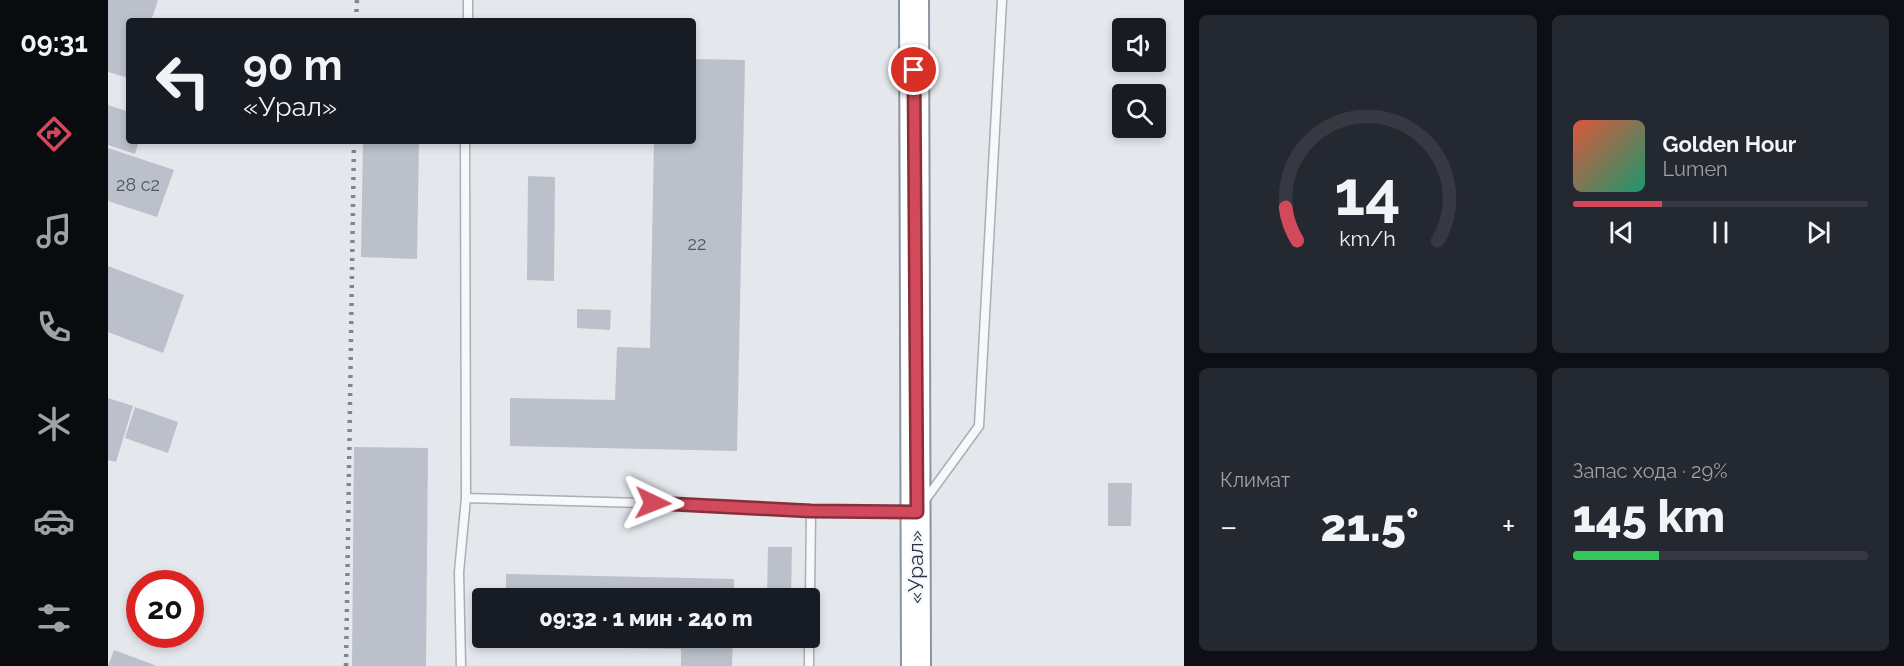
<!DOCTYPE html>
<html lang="ru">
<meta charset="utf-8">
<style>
:root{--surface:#171b24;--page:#242831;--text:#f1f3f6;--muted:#9ea1a6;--line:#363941;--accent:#d1495b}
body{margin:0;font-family:Raleway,sans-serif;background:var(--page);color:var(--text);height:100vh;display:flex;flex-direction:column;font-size:22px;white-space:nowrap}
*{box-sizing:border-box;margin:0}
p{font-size:20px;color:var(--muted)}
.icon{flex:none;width:33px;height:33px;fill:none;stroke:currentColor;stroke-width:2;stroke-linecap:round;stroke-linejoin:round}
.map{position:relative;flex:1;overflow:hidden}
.side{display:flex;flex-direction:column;gap:15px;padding:15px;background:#0d0f14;width:720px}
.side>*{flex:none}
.banner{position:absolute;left:18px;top:18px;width:570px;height:126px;border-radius:6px;box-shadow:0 3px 9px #0003;background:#171b24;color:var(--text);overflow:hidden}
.tools{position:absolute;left:1004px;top:18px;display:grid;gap:12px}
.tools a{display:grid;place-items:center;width:54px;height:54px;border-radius:6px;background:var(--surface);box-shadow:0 3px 9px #0003;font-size:30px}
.speed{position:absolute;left:18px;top:570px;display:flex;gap:12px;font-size:30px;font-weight:700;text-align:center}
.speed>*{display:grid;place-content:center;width:78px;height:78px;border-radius:50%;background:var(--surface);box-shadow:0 3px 9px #0003;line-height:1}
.speed .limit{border:9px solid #d22;background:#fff;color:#111}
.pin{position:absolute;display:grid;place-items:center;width:51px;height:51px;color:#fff;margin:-26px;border:3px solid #fff;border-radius:50%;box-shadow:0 2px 6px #0007}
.me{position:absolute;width:66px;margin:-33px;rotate:92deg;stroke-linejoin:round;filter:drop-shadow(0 0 4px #0008)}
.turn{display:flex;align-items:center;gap:21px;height:126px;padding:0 18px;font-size:27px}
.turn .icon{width:78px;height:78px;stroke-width:2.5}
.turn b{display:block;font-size:42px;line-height:51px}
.big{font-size:45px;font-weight:800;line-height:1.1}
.side .widget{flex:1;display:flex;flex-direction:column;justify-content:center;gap:9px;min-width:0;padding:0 21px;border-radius:9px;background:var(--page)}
.side .dial{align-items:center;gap:0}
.dial svg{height:156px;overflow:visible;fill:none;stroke:var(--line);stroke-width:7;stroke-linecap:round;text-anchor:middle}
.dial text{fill:var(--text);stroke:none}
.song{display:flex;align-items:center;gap:18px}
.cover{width:72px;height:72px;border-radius:9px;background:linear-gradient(135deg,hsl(10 70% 55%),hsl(160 70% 35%))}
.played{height:6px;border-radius:3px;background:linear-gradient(90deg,var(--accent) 30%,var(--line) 30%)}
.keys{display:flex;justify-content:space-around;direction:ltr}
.heat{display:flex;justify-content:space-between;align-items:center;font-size:33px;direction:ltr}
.charge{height:9px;border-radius:4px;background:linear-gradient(90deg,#34c759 29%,var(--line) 0)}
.side .tiles{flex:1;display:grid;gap:15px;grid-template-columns:repeat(2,1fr)}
.trip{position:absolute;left:364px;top:588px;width:348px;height:60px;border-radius:6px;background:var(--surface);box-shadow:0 3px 9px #0003;font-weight:800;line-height:60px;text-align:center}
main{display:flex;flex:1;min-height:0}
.dock{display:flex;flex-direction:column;width:108px;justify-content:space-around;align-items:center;background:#090b0e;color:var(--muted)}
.dock .icon{width:42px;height:42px}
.dock .on{color:var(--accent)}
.dock b{font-size:27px;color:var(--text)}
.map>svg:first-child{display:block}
.building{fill:#bbc0ca}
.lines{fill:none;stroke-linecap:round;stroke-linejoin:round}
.service-casing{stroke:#a9aeb7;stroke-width:11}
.trunk-casing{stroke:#8b94a3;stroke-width:32}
.service{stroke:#f7f8fa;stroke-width:8}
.trunk{stroke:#fff;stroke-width:28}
.rail{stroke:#7d8696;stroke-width:4.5;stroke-dasharray:3 6;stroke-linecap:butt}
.route-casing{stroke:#882f3b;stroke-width:15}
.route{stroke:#d1495b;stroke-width:10}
.labels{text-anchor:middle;stroke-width:4.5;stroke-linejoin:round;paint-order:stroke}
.number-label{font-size:18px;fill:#4f5766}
.street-label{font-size:21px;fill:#2b3445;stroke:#f4f6f9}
</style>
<main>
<nav class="dock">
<b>09:31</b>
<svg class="icon on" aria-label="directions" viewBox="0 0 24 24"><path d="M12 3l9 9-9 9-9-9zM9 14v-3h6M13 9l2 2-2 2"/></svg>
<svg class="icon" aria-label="music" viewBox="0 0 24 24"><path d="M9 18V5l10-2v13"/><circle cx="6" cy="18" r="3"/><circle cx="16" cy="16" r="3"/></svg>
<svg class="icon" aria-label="phone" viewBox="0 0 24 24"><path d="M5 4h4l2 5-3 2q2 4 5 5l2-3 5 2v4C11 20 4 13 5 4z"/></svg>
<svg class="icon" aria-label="climate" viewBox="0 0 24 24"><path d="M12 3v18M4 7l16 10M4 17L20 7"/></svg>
<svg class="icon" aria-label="car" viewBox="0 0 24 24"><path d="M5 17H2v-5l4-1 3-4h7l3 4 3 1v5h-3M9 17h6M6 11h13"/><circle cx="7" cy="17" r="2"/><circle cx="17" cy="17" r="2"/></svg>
<svg class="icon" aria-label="filters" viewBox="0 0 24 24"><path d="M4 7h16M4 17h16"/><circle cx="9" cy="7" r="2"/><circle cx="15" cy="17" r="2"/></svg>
</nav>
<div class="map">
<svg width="1076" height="666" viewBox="0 0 1076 666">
<rect width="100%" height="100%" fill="#e4e7ec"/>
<!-- building -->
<path class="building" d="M0,0H50L43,21H21V78L0,72Z
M585,59L637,60L629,451L402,446V398L507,400L509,347L542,348L546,141H585Z
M0,105L21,112V141H31L27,154L0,145Z
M255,141H311L309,259L253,257Z
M0,148L66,170L49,217L0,201Z
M420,176L447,177L446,281L419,280Z
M0,266L76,295L55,353L0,332Z
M469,309L503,310L502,330L469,328Z
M0,398L25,406L8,462L0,460Z
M27,407L70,422L60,453L17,438Z
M246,447L320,448L318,666H244Z
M1000,483H1024L1023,526H1000Z
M660,547H684L683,598H659Z
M398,574L626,579V598H398Z
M397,638H625L624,666H573V649L396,646Z
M6,650L49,666H0Z"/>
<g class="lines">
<!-- service casing -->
<g class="service-casing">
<path id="service" d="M360,21V0
M358,498L569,504L703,511
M815,503L871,426L894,0
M702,598L703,511H804
M353,666L351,572L358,498L357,141
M701,666V638"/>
</g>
<!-- trunk casing -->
<g class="trunk-casing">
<path id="trunk" d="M806,0L808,666"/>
</g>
<!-- service -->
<use href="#service" class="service"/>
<!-- trunk -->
<use href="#trunk" class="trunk"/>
<!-- rail -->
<path class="rail" d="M248,21L249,0
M238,666L246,141"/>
</g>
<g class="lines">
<!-- route casing -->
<g class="route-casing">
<path id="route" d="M545,503L703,511L809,512L806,70"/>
</g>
<!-- route -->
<use href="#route" class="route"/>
</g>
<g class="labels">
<!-- number labels -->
<g class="number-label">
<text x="30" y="191">28 с2</text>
<text x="589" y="250">22</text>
</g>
<!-- street labels -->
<g class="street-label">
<text transform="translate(808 567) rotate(-90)" y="7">«Урал»</text>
</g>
</g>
</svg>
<div class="tools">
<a><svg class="icon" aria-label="sound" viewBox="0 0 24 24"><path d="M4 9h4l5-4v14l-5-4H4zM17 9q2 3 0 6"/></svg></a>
<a><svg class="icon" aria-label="search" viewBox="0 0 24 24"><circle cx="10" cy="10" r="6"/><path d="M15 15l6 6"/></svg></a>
</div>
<div class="speed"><div class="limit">20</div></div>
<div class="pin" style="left:806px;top:70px;background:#d93025"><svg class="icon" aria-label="arrive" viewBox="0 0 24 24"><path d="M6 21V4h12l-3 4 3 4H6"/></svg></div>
<svg class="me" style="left:545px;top:503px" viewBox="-20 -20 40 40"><path d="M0-17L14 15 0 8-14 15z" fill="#d1495b" stroke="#fff" stroke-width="4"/></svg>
<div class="trip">09:32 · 1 мин · 240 m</div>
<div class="banner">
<div class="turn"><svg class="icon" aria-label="left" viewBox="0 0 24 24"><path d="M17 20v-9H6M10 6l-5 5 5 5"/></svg><div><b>90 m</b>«Урал»</div></div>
</div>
</div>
<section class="side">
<div class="tiles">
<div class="widget dial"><svg viewBox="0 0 100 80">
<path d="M14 69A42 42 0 1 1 86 69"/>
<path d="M14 69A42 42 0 0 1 8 52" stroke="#d1495b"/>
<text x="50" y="56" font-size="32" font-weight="700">14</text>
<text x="50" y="72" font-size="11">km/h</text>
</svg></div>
<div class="widget">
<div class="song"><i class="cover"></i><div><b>Golden Hour</b><p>Lumen</p></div></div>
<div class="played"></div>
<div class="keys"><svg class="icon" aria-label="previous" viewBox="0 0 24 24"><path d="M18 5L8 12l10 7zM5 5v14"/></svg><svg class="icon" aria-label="pause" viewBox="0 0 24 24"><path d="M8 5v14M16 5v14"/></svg><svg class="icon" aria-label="next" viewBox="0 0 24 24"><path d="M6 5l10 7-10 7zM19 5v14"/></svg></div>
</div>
<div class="widget"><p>Климат</p>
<div class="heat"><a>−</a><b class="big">21.5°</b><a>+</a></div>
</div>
<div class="widget"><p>Запас хода · 29%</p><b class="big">145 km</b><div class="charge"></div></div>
</div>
</section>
</main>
